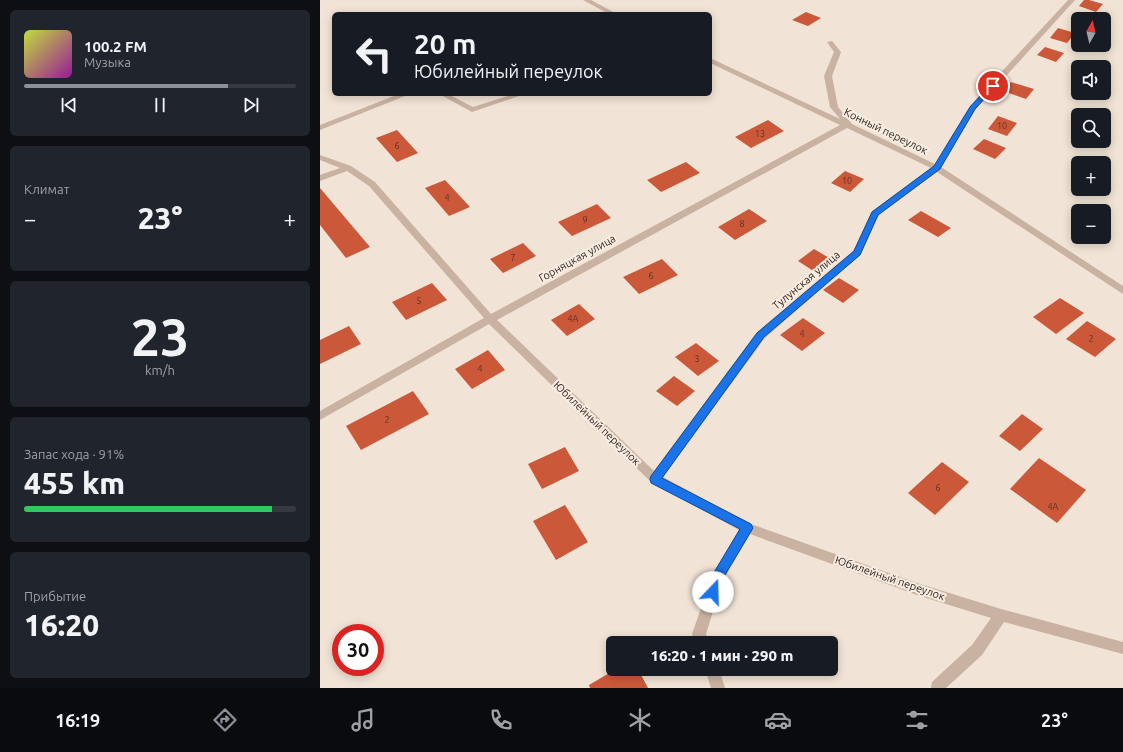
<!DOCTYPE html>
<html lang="ru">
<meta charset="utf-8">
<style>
:root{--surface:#171b24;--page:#20242c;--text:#f1f3f6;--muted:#9ea1a6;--line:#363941;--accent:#8c9099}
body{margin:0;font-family:Ubuntu,sans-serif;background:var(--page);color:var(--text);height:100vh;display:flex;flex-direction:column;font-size:15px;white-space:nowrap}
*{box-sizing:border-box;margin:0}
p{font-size:13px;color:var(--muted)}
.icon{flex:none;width:22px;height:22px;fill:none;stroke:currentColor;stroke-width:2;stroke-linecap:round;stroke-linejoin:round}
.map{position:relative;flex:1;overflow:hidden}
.panel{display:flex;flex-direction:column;gap:10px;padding:10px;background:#0d0f14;width:320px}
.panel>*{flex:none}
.guide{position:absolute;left:12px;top:12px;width:380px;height:84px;border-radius:6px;box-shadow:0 2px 10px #0003;background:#171b24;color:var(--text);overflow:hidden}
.needle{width:26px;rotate:8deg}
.controls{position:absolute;left:751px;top:12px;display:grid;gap:8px}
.controls a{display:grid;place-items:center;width:40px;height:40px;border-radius:6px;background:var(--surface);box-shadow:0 2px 10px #0003;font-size:20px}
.speed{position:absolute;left:12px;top:624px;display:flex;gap:8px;font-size:20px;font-weight:700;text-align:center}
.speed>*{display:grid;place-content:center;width:52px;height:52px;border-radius:50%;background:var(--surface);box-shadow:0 2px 10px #0003;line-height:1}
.speed .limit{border:6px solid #d22;background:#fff;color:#111}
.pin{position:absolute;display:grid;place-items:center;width:34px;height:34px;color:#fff;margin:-17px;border:2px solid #fff;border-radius:50%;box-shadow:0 1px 4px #0007}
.me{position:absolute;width:44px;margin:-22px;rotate:21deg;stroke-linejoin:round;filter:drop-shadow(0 0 3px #0008)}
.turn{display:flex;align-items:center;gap:14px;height:84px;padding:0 16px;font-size:18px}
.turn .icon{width:52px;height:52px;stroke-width:2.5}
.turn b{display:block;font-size:28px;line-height:34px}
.big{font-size:30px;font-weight:800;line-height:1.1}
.panel .tile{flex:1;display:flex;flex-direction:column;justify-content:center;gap:6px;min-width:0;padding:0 14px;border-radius:6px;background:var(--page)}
.panel .dial{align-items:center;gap:0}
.dial b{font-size:52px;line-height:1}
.song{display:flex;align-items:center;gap:12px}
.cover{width:48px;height:48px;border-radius:6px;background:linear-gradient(135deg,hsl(70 70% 55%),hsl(300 70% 35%))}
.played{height:4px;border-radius:2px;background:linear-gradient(90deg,var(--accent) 75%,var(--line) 75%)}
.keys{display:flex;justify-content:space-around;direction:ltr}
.heat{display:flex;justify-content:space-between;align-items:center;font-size:22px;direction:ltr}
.charge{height:6px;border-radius:3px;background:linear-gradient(90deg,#34c759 91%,var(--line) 0)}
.trip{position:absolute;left:286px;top:636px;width:232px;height:40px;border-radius:6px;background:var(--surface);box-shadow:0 2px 10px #0003;font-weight:800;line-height:40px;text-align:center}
.tabs{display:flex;height:64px;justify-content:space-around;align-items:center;background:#090b0e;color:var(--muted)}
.tabs .icon{width:28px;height:28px}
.tabs .active{color:var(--accent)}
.tabs b{font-size:18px;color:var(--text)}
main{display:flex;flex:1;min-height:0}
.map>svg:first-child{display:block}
.building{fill:#cb5939}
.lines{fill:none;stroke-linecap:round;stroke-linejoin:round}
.minor{fill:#c9b2a1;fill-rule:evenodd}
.route{fill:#1a73e8;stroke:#114b97}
.labels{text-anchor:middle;stroke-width:4;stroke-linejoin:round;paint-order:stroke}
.number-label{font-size:9px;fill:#593429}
.street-label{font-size:11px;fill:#332824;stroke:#f9ede1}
</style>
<main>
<section class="panel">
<div class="tile">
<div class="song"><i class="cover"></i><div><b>100.2 FM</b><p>Музыка</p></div></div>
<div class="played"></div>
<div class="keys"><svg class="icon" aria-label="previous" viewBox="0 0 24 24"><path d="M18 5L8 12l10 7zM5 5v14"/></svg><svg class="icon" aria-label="pause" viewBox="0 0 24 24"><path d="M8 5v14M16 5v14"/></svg><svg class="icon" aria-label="next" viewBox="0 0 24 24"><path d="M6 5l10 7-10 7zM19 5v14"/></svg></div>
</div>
<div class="tile"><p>Климат</p>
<div class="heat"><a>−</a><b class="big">23°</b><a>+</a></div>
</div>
<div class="tile dial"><b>23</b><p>km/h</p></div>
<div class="tile"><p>Запас хода · 91%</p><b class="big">455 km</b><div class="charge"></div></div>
<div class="tile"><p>Прибытие</p><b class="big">16:20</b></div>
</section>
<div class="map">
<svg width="803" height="688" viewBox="0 0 803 688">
<rect width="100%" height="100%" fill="#f1e3d5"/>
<!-- building -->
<path class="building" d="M764,0H769L783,4L776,12L759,6Z
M486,12L501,18L488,26L472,20Z
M738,28L755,33L747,43L730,38Z
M725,47L744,53L736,62L717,55Z
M691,82L714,89L706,99L683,91Z
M678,116L697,123L687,136L668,129Z
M448,120L464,131L431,148L415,137Z
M77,130L98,153L77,162L56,138Z
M664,139L686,148L675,159L653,149Z
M366,162L380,173L341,192L327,180Z
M525,171L544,179L530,192L511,183Z
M125,180L150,207L129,216L105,188Z
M0,188L50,247L26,258L0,225Z
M277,204L291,218L252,236L238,222Z
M429,209L447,221L415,240L398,227Z
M601,211L631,228L618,237L588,220Z
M203,243L216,256L183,273L170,259Z
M494,249L511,259L495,272L478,261Z
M342,259L358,275L319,294L303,277Z
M519,278L539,290L523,303L503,290Z
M112,283L127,300L86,320L72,302Z
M740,298L764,313L736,334L713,317Z
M259,304L275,319L247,336L231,320Z
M483,318L505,333L482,351L460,335Z
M767,321L796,339L775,357L746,339Z
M29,326L41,344L0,364V340Z
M376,343L399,361L378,376L355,357Z
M168,350L185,370L152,389L135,369Z
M354,376L375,391L357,406L336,391Z
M93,391L109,414L41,450L26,426Z
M702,414L723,429L700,451L679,436Z
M245,447L259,471L222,489L208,464Z
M719,458L766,490L737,523L690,489Z
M622,462L649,482L615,515L588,493Z
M245,505L268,542L236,560L213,521Z
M296,669H318L328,688H270L269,685Z"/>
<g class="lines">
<!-- minor -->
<path class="minor" d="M263,0H271L297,14H289Z
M748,0H755L656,109L621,167L803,286V294L617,172L559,215L540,255L445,338L343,477L431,524L597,583L681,609L803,642V654L684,622L662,655L626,688H611L612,682L652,645L671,618L597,595L430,534L403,580L386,634L389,643H375L372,634L393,574L419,530L331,482L169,324L0,420V411L164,318L49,186L27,171L0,181V175L20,168L0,160V155L31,166L55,182L171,314L520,125L390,63V58L520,119L510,107L504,76L514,52L507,42L512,41L521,52L512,76L518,107L532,124L615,164L650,106ZM527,128L611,168L552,211L533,251L437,332L334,471L177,320Z
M79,94H90L0,130V125Z
M119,94H128L153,107L194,94H205L152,112Z
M385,669H399L405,688H391Z"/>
</g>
<!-- route -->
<path class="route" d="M671,84L676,86L655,109L620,169L558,215L540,255L444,337L342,478L431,524L433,528L402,580L397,596L393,597L389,596L387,592L393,574L420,529L331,483L330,479L331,476L437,333L534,251L552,212L614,166L650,107Z"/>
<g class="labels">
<!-- number labels -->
<g class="number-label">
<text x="682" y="129">10</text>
<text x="440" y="137">13</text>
<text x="77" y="149">6</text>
<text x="527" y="184">10</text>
<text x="127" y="201">4</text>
<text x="265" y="223">9</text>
<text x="422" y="227">8</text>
<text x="193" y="261">7</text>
<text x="331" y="279">6</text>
<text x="99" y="304">5</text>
<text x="253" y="322">4А</text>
<text x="482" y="337">4</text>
<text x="771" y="342">2</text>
<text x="377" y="362">3</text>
<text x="160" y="372">4</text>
<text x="67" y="423">2</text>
<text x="618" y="491">6</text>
<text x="733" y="510">4А</text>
</g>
<!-- street labels -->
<g class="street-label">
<text transform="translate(566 131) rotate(26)" y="4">Конный переулок</text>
<text transform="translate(257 258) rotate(-29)" y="4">Горняцкая улица</text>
<text transform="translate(486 280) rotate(-40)" y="4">Тулунская улица</text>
<text transform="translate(277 423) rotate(44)" y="4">Юбилейный переулок</text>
<text transform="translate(570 578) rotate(19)" y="4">Юбилейный переулок</text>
</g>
</g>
</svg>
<div class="controls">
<a><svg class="needle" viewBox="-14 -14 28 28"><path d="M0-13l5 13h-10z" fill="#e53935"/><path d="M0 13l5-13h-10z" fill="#9ea1a6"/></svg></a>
<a><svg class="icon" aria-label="sound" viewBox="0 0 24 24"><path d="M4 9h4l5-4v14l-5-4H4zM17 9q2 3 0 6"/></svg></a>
<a><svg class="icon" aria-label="search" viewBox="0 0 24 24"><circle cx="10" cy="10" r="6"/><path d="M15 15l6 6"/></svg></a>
<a>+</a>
<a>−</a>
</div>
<div class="speed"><div class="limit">30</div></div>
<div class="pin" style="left:673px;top:86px;background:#d93025"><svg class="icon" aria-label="arrive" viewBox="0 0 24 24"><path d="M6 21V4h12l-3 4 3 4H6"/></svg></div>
<svg class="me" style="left:393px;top:592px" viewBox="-20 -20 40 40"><circle r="19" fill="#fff"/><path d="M0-13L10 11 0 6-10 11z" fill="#1a73e8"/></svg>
<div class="trip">16:20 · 1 мин · 290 m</div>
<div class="guide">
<div class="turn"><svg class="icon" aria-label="left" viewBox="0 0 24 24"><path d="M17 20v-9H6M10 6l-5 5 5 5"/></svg><div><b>20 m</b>Юбилейный переулок</div></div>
</div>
</div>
</main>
<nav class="tabs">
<b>16:19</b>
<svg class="icon active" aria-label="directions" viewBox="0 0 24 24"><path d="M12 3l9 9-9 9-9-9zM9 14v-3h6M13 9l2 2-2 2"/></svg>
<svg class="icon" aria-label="music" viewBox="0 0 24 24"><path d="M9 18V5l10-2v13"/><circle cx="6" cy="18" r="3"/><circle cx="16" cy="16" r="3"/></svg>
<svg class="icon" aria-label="phone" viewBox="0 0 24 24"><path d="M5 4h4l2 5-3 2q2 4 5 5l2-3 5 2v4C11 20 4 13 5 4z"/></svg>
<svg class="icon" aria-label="climate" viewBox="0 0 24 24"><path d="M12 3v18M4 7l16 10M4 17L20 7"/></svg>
<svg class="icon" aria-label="car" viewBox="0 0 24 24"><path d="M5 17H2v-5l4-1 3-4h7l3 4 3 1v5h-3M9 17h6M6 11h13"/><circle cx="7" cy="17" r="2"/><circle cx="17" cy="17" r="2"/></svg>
<svg class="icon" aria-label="filters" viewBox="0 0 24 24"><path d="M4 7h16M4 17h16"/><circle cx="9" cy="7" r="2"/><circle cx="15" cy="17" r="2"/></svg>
<b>23°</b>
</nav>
